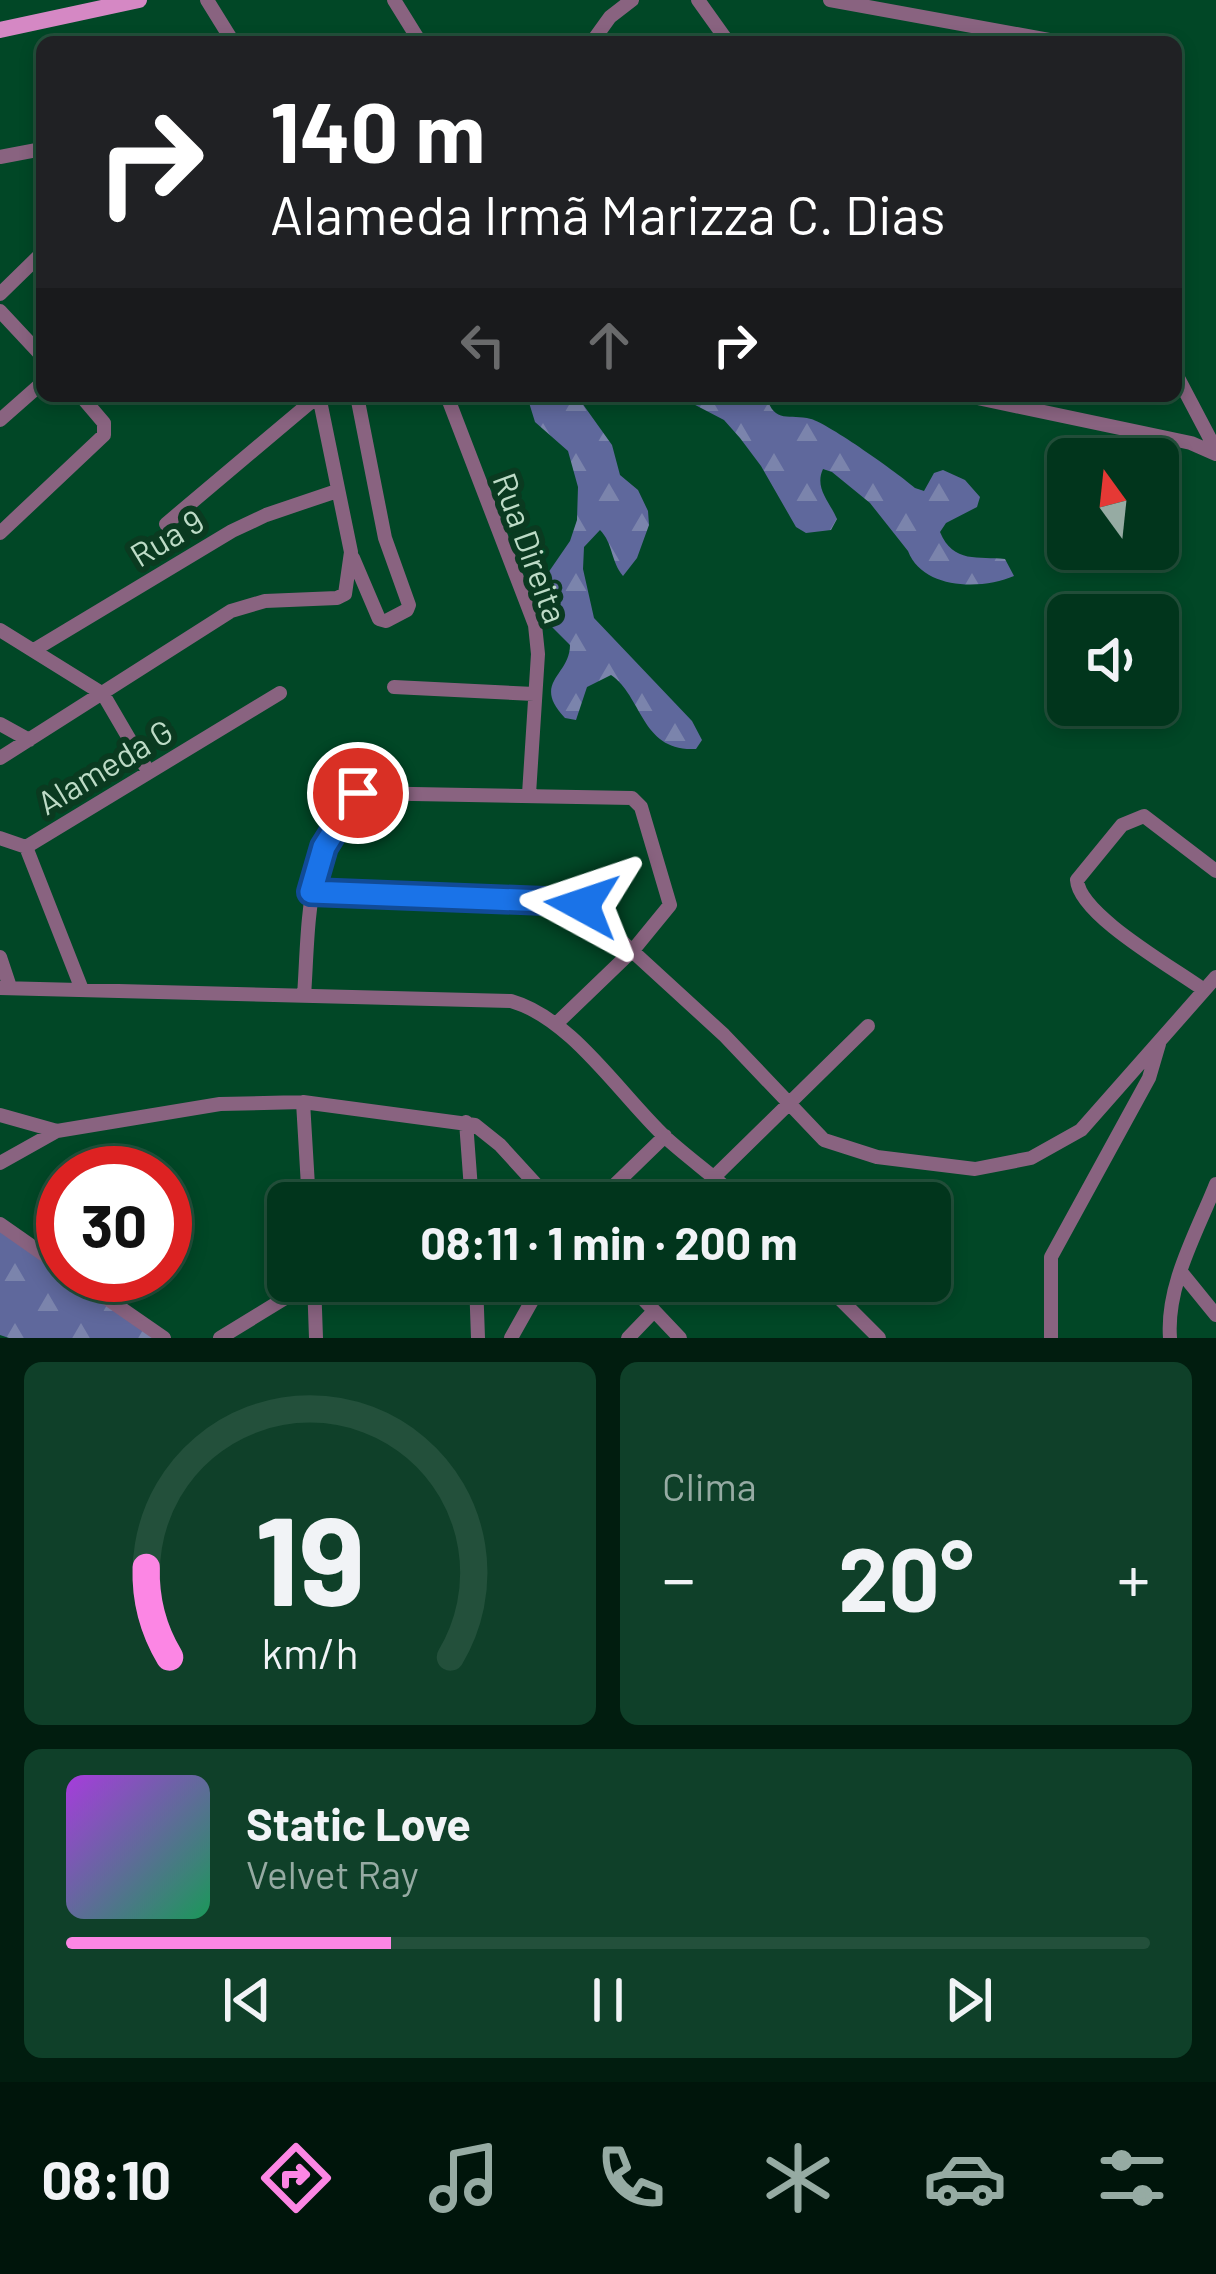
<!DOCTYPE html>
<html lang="pt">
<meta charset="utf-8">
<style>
:root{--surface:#01351c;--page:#0f4029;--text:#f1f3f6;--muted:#96aba3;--line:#23503b;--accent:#fc86e4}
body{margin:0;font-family:Barlow,sans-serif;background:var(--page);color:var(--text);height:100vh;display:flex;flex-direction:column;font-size:45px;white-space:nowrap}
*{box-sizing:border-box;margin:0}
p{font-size:39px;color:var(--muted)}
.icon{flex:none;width:66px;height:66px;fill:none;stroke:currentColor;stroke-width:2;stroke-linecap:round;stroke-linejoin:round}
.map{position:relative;height:1338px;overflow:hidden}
.panel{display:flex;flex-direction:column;gap:24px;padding:24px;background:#011d0f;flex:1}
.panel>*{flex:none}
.guide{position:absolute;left:36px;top:36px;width:1146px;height:366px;border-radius:18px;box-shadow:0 6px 18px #0003,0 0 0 3px var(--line);background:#202124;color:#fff;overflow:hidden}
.needle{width:78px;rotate:345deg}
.fabs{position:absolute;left:1047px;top:438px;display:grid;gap:24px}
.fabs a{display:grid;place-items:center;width:132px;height:132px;border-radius:18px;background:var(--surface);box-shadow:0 6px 18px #0003,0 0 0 3px var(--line);font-size:60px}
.speed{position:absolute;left:36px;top:1146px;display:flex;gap:24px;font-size:60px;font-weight:700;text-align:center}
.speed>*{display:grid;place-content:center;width:156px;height:156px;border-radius:50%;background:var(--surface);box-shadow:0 6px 18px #0003,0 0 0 3px var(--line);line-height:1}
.speed .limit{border:18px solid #d22;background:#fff;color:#111}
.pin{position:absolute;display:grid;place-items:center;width:102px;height:102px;color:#fff;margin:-51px;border:6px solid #fff;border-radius:50%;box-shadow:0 3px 12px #0007}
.me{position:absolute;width:132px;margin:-66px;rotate:275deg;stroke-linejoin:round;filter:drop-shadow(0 0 9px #0008)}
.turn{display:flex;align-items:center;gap:42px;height:252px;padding:0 36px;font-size:54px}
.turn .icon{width:156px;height:156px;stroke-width:2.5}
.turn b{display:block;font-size:84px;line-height:102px}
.lanes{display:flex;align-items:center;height:114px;padding:0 36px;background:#0003;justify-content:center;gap:60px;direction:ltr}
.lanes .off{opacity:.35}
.big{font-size:90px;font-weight:700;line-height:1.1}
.panel .widget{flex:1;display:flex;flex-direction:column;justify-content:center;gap:18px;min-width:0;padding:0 42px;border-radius:18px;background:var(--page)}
.panel .dial{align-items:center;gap:0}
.dial svg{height:312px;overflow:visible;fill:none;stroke:var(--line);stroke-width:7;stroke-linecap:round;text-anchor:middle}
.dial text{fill:var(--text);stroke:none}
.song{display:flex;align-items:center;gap:36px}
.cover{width:144px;height:144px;border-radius:18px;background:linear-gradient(135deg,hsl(280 70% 55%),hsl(150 70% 35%))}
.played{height:12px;border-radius:6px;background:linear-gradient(90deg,var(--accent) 30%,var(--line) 30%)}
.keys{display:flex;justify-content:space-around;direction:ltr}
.heat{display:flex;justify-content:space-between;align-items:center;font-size:66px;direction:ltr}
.panel .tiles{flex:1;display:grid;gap:24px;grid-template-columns:1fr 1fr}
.widget:last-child{grid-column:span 2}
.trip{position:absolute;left:267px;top:1182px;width:684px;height:120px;border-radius:18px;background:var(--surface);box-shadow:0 6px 18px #0003,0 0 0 3px var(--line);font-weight:700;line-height:120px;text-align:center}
.dock{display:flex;height:192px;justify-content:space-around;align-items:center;background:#00150b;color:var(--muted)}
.dock .icon{width:84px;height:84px}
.dock .active{color:var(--accent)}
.dock b{font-size:54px;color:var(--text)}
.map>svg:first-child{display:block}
.forest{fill:url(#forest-firs)}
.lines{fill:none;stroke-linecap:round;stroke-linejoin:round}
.minor{stroke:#896380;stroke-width:14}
.major{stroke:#d588c4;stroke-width:16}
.route-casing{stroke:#114b97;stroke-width:30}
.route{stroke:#1a73e8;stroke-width:21}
.labels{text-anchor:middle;stroke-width:12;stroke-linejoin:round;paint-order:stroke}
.street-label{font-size:33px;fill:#bddbc6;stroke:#0a3a20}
</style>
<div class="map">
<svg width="1216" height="1338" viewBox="0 0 1216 1338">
<defs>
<pattern id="forest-firs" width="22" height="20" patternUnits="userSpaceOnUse" patternTransform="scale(3)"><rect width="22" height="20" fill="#5f689c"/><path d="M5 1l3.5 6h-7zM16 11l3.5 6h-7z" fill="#7b84ac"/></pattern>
</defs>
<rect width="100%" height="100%" fill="#014726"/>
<!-- forest -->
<path class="forest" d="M527,396H577L612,445L620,475L638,490L648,511L649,525L637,558L623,576C611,562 613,543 600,530L584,547L583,569L594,618L692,721L702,740L696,749C641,752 643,697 611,675L587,687L576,720L565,718C531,682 570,676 570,645L546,621L534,600L537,589L570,541L577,520L578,487L568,451L535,422Z
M678,396H766C775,425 789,413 811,419C829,424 899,474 915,488L924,491L934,473L943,470L965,480L980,497L977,507L946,523L940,532C953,564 979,556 1005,559L1014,576C982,590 923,590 908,551L870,503L832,472L823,469C814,488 830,502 837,519L831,530L806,533L796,527L761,466L740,438L724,420Z
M0,1228L154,1338H9L0,1335Z"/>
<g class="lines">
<!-- minor -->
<path class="minor" d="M207,0L233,42
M394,0L420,42
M698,0L728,42
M830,0L1060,42
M592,42L610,17L632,0
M0,157L42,149
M0,294L42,253
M0,311L42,356
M1176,374L1216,450
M447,396L535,625L538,654L529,794
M968,396L1191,443L1216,454
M0,420L42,383
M166,524L318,396
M0,533L104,435V423L81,396
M353,558L379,619L386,621L407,610L409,605L385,538L357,396
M0,630L103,694L148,771
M34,650L232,531L266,515L337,491
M394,687L534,694
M0,724L29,740
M0,758L231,611L265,601L337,598L345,594L351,552L319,396
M0,838L26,847
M311,892L582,905L724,1035L824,1140L877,1157L975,1169L1031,1158L1081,1130L1216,977
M0,957L10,987
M81,987L26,847L280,693
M0,988L511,1001C571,1018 619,1093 664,1136C689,1159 718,1179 743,1203
M1204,990C1174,968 1079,915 1077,880L1122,825L1144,816L1216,871
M304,996C309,925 305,848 358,793L632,798L641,807L670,905L634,949L556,1024
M303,1102L309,1203
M0,1115L57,1131
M466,1122L472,1203
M0,1163L57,1131L220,1104L303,1102L475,1125L500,1145L553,1203
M714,1177L868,1026
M596,1203L665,1136
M0,1224L63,1268
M1181,1272L1216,1315
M73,1275L164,1338
M314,1281L316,1338
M476,1281L478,1338
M626,1281L680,1338
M822,1281L879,1338
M220,1338L313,1281
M511,1338L543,1281
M628,1338L654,1311
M1051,1338V1257L1149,1078L1159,1044
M1170,1338C1166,1285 1197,1232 1216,1184"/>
<!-- major -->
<path class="major" d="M0,30L139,0"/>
</g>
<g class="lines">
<!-- route casing -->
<g class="route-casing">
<path id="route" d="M358,793L324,847L311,892L570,902L582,905"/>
</g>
<!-- route -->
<use href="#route" class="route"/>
</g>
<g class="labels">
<!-- street labels -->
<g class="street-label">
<text transform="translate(167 538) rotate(-31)" y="12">Rua 9</text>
<text transform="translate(530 548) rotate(70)" y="12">Rua Direita</text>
<text transform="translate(105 767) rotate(-31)" y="12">Alameda G</text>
</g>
</g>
</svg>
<div class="fabs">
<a><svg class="needle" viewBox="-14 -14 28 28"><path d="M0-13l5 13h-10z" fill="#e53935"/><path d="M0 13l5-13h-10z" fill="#96aba3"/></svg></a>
<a><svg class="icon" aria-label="sound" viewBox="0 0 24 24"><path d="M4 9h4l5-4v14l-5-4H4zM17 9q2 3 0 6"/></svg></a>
</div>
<div class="speed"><div class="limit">30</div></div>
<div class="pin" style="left:358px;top:793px;background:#d93025"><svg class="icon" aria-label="arrive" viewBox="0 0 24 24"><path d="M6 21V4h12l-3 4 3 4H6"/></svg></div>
<svg class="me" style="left:582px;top:905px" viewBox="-20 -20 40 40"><path d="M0-17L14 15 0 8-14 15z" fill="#1a73e8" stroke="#fff" stroke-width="4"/></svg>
<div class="trip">08:11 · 1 min · 200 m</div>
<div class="guide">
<div class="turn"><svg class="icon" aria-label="right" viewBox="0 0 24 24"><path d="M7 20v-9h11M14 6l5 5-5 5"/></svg><div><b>140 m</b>Alameda Irmã Marizza C. Dias</div></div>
<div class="lanes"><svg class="icon off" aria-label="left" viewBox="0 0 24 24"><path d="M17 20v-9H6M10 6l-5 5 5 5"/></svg><svg class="icon off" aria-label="ahead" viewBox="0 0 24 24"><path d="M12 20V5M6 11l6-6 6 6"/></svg><svg class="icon" aria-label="right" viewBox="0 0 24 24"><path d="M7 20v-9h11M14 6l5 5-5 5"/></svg></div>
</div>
</div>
<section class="panel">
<div class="tiles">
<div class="widget dial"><svg viewBox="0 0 100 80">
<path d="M14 69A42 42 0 1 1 86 69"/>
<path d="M14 69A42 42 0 0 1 8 46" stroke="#fc86e4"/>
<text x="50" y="56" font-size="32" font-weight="700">19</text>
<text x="50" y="72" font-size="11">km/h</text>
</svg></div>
<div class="widget"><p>Clima</p>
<div class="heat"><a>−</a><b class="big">20°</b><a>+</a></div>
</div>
<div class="widget">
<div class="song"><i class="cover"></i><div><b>Static Love</b><p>Velvet Ray</p></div></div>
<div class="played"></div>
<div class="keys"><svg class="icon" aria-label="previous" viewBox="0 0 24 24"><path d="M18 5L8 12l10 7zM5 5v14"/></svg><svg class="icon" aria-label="pause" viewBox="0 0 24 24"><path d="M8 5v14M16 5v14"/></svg><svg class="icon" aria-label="next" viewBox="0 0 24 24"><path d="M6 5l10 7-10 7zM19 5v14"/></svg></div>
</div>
</div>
</section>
<nav class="dock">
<b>08:10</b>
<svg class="icon active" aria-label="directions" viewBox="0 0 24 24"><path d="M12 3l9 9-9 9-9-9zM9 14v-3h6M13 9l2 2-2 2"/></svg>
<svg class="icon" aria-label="music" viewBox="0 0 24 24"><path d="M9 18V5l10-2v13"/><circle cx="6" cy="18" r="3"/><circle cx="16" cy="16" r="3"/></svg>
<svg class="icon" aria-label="phone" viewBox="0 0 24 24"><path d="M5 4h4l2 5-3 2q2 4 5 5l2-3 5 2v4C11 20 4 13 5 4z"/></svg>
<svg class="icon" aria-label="climate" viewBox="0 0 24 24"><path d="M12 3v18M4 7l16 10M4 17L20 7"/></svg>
<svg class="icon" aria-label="car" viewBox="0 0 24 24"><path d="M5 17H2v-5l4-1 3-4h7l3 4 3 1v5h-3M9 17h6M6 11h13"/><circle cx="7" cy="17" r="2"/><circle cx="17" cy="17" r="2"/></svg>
<svg class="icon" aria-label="filters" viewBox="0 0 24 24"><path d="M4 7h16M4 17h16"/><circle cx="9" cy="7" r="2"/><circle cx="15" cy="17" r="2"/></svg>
</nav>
